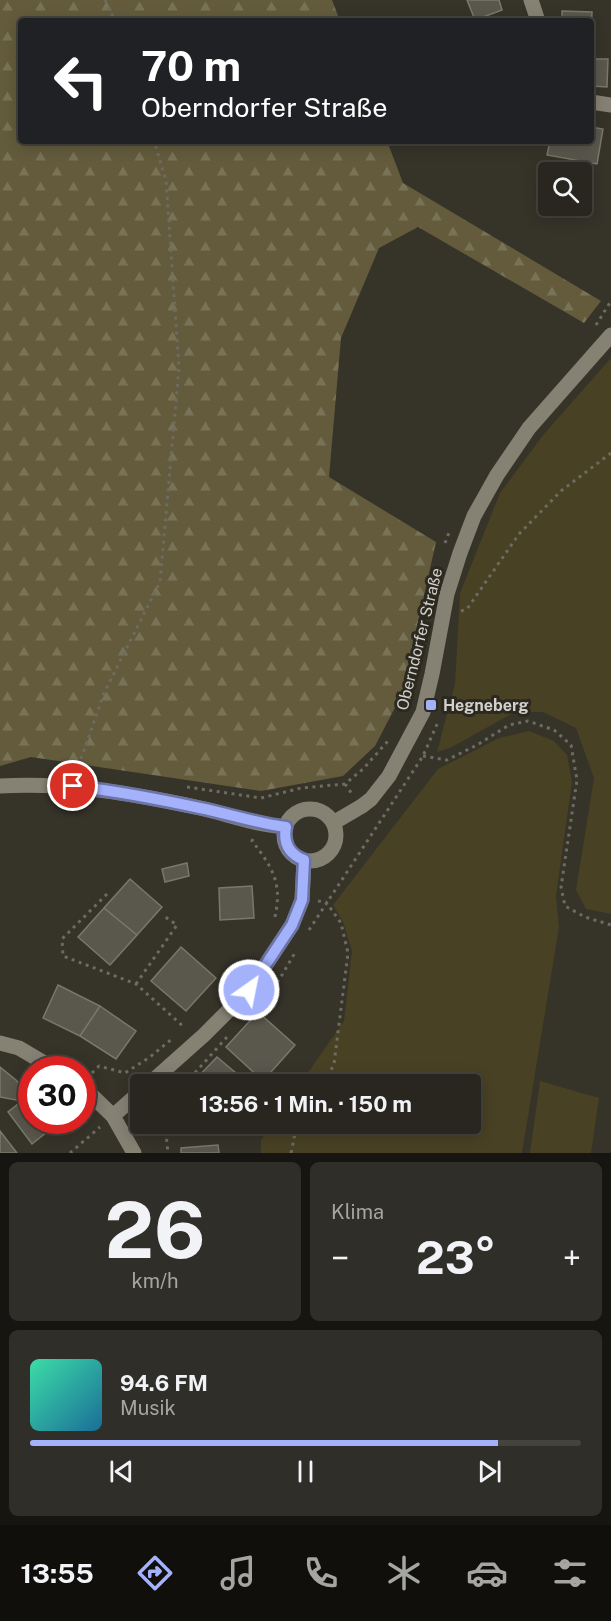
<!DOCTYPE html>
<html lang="de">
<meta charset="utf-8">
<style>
:root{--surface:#28261f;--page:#302e28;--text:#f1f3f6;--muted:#a5a5a4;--line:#44433d;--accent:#a4b2fc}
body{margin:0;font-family:"Public Sans",sans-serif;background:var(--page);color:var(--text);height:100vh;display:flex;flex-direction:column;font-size:22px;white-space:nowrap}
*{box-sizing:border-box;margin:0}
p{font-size:20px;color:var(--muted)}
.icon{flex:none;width:33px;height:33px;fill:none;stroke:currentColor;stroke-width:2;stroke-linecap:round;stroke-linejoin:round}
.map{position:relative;height:1153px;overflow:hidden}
.side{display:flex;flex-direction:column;gap:9px;padding:9px;background:#161511;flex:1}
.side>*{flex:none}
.banner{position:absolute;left:18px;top:18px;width:576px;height:126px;border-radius:6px;box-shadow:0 3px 15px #0003,0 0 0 2px var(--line);background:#202124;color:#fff;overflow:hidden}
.controls{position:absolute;left:538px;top:162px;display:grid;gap:12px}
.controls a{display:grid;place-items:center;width:54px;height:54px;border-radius:6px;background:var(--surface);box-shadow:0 3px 15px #0003,0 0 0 2px var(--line);font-size:30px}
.speed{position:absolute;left:18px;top:1056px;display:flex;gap:12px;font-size:30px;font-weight:700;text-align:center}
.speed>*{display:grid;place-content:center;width:78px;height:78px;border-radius:50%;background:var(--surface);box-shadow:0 3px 15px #0003,0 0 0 2px var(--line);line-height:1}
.speed .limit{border:9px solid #d22;background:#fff;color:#111}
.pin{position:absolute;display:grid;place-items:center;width:51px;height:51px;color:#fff;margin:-26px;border:3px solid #fff;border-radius:50%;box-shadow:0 2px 6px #0007}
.me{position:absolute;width:66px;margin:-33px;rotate:33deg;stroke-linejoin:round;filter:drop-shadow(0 0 4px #0008)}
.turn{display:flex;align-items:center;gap:21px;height:126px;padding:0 24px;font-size:27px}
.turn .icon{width:78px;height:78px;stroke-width:2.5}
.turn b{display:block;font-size:42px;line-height:51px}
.big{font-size:45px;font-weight:700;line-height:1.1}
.side .widget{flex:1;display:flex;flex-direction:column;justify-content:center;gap:9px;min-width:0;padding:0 21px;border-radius:9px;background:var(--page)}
.side .dial{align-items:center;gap:0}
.dial b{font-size:78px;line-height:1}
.song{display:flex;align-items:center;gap:18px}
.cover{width:72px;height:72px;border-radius:9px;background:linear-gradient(135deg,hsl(160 70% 55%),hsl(200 70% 35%))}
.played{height:6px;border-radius:3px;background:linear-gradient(90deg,var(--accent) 85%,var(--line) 85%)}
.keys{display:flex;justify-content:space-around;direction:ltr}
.heat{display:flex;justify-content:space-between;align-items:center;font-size:33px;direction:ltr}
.side .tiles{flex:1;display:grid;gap:9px;grid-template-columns:1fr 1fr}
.widget:last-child{grid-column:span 2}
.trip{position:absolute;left:130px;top:1074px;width:351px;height:60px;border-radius:6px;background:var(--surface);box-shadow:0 3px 15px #0003,0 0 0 2px var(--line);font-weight:700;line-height:60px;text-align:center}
.menu{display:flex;height:96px;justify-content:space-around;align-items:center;background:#100f0c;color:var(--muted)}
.menu .icon{width:42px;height:42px}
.menu .on{color:var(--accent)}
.menu b{font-size:27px;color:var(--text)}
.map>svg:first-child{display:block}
.green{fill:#484124}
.forest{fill:url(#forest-firs)}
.building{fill:#5a584d;stroke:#7a776c;stroke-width:1.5}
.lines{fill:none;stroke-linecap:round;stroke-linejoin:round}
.path{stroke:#6d6b62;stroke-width:3;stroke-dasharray:3 4.5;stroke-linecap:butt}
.minor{stroke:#858173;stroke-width:15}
.route-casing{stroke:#6b74a4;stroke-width:15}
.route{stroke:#a4b2fc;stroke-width:10}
.poi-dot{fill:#a4b2fc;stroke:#2c2920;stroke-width:2}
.labels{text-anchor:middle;stroke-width:6;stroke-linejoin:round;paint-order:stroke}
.street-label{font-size:16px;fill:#d3d1cb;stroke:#2c2920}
.poi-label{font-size:16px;font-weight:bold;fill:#d3d1cb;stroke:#2c2920;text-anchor:start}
</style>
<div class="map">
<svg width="611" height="1153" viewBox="0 0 611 1153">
<defs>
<pattern id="forest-firs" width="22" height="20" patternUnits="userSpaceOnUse" patternTransform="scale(1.5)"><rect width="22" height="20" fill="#635b3c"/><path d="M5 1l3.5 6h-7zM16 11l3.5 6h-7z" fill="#787257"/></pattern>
</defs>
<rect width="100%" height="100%" fill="#363329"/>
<!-- green -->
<path class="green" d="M611,358V914L586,909L576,890L594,778L576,728L543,712H515L452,747L437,752L455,684L460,593L500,493L544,434Z
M529,731L554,741L567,755L572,782L556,896L559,927L522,1153H261V1140L272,1124H471V1084H300L344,1021L352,951L343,922L333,905L438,769L499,738Z
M540,1081L599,1098L591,1153H530Z"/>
<!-- forest -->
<path class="forest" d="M0,0H332L340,21H21V141H387L403,183L601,301L584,323L418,227L379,248L341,338L329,477L436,542L402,694L375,746L343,776L261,791L31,757L0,766Z"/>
<!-- building -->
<path class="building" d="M467,0H499L502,10L475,20Z
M562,11L592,12L591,32V21H562Z
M591,59H608L607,87L591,86Z
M591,127L603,129L597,164L547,155L550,141H591Z
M187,863L189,876L165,882L162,869Z
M130,879L162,907L137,935L104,908Z
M252,886L254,918L220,920L219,888Z
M104,908L137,935L110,965L78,937Z
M181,947L216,978L186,1011L151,981Z
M58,985L100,1006L80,1036L43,1018Z
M100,1006L136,1031L116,1059L80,1036Z
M258,1012L295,1045L263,1081L226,1047Z
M217,1057L249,1084H191Z
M0,1067L16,1080L29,1095L22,1101L0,1097Z
M32,1093V1120H62L32,1144L8,1112Z
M0,1131L17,1153H0Z
M218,1145L219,1153H181V1148Z"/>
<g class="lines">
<!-- path -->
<path class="path" d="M105,0L115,21
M596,325L611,301
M445,543L450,530
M461,611L467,609L519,534L561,491L611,453
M403,712L408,698
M423,756L447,760L477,745L509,725L528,721L554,730L571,745L577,780L561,887L565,906L585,917L611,925
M76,773L104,693L160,582L179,368L166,180L154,141
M345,784L352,794
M187,787L261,798L301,788L345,784L363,769L388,741
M253,839L252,841C274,869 283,885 274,921
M107,894L62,939L63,956L136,984L185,1028
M318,901L326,902L341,923L348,953L334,1064L324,1084
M309,930L423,756L438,722
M136,984L177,925L164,916
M272,988L279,980L296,951
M92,1073L99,1066L125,1073L150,1057L173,1038
M185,1084L227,1037
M165,1124L168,1153
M70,1153L100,1127
M291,1153L297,1124"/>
<!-- minor -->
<path class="minor" d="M531,0L538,21
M591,102L611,105
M0,786C68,782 134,794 200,808C218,812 236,818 254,822C264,825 275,826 286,827
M284 835a26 26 0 1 1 52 0a26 26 0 1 1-52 0Z
M333,823L362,806L371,799L389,776L423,712L432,674L447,594L460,553L474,516L497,475L529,428L611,335
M0,1043L19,1048L56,1070
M149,1084L204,1035L249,990L292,925L302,900L304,860
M82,1086L113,1116L134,1153
M113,1116L141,1091"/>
</g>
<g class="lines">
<!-- route casing -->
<g class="route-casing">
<path id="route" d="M73,786C116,791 158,799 200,808C229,814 256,823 286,827C283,843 289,854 304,860L302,900L292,925L249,990"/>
</g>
<!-- route -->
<use href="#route" class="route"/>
</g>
<!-- markers -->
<rect class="poi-dot" x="425" y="699" width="12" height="12" rx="3"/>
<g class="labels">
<!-- street labels -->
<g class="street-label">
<text transform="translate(419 639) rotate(-76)" y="6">Oberndorfer Straße</text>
</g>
<!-- poi labels -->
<g class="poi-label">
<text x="443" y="711">Hegneberg</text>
</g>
</g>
</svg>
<div class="controls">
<a><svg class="icon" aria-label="search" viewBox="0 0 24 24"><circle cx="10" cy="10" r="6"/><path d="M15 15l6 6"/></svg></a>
</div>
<div class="speed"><div class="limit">30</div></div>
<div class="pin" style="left:73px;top:786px;background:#d93025"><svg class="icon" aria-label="arrive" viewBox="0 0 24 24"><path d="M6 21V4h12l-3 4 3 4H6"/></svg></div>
<svg class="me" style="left:249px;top:990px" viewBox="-20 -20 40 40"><circle r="17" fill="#a4b2fc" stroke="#fff" stroke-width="3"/><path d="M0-11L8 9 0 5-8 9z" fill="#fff"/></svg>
<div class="trip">13:56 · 1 Min. · 150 m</div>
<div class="banner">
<div class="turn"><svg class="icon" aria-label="left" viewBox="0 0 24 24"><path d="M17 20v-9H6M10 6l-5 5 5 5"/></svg><div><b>70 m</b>Oberndorfer Straße</div></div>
</div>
</div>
<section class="side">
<div class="tiles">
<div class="widget dial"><b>26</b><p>km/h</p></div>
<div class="widget"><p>Klima</p>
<div class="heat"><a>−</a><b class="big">23°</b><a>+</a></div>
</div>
<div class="widget">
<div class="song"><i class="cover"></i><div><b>94.6 FM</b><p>Musik</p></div></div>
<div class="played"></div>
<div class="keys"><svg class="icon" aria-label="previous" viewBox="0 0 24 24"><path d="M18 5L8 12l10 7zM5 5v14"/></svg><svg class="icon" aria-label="pause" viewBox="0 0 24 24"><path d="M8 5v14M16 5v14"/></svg><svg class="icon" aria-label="next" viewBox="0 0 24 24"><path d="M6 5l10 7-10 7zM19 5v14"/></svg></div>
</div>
</div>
</section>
<nav class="menu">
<b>13:55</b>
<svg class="icon on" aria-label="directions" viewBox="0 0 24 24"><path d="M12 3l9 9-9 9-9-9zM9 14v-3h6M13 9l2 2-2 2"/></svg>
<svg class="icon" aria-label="music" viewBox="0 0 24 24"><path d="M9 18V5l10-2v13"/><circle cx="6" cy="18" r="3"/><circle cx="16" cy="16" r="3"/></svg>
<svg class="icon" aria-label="phone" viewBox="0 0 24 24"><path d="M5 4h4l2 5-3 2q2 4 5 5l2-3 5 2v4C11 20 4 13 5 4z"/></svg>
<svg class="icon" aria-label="climate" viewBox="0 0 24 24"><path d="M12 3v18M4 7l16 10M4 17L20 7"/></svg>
<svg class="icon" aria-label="car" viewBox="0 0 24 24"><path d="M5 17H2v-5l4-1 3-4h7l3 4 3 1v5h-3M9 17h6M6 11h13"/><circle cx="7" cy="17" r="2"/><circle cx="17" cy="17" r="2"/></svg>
<svg class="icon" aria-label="filters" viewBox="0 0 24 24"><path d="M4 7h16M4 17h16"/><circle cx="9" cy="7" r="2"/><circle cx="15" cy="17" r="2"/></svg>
</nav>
